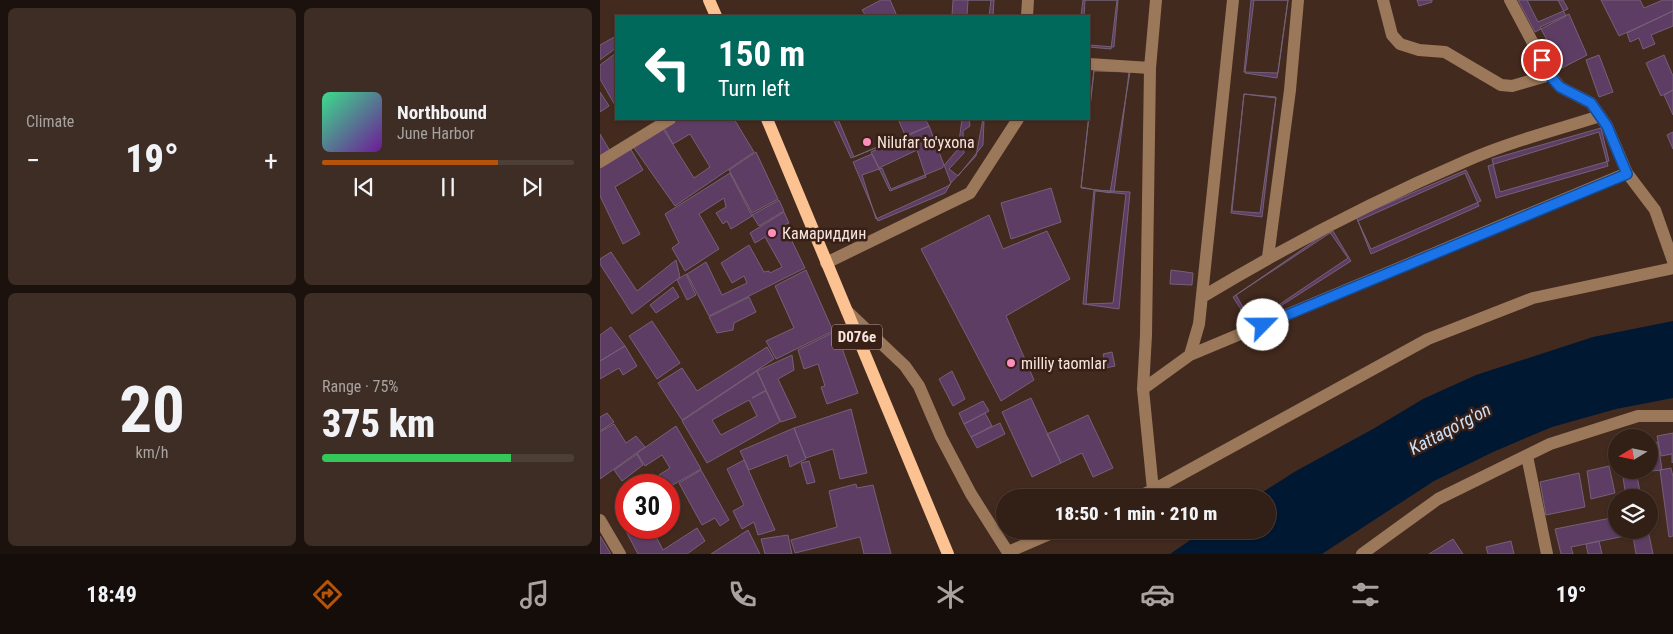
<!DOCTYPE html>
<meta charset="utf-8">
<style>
:root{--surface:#322017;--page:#3d2d24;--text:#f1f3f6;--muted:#a8a3a1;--line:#4d3e36;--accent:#b45309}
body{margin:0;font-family:"Roboto Condensed",sans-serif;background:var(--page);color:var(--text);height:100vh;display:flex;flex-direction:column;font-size:19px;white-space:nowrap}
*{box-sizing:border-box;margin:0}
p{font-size:16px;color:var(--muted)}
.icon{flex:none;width:28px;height:28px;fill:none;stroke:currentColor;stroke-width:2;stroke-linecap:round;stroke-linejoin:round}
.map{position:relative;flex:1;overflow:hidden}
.drawer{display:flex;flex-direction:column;gap:8px;padding:8px;background:#1c120d;width:600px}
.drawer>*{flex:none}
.hud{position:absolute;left:15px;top:15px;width:475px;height:105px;border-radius:0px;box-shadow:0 1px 4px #0004,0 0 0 1px var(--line);background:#00695c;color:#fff;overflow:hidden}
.needle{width:32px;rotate:260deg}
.fabs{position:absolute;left:1008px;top:429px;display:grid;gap:10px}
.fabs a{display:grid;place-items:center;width:50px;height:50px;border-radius:50%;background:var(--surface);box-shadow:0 1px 4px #0004,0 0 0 1px var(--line);font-size:25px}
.speed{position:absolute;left:15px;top:474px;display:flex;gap:10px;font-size:25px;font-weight:700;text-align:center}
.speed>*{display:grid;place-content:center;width:65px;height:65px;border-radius:50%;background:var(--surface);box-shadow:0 1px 4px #0004,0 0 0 1px var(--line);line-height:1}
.speed .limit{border:8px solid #d22;background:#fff;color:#111}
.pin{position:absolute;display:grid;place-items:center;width:42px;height:42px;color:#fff;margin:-21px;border:2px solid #fff;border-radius:50%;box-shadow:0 1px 5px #0007}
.me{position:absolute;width:55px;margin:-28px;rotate:67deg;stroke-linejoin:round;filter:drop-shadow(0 0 4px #0008)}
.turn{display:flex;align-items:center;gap:18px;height:105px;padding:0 20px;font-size:22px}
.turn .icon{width:65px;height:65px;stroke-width:2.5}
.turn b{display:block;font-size:35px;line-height:42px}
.big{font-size:38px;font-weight:800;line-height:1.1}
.drawer .tile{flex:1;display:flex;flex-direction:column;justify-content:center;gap:8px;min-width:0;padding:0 18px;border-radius:8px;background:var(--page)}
.drawer .dial{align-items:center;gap:0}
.dial b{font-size:65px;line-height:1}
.song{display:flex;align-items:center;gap:15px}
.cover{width:60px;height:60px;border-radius:8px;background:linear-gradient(135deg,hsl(150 70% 55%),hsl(280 70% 35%))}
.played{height:5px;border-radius:2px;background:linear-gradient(90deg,var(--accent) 70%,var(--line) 70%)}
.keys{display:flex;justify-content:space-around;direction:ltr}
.heat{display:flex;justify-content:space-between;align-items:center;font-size:28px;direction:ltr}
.charge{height:8px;border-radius:4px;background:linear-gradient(90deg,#34c759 75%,var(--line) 0)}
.drawer .tiles{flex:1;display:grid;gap:8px;grid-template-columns:repeat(2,1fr)}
.trip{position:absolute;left:396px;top:489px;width:280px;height:50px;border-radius:25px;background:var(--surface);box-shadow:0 1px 4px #0004,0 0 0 1px var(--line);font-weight:800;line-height:50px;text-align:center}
.dock{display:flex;height:80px;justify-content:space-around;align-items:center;background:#140d09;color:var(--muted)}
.dock .icon{width:35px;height:35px}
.dock .selected{color:var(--accent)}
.dock b{font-size:22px;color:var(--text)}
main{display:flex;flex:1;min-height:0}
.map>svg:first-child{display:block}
.water{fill:#011833}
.building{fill:#5e3d65;stroke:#746178;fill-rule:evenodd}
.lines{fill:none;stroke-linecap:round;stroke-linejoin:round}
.minor{stroke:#9b785a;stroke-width:12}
.major{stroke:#fcc291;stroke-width:12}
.route-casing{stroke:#114b97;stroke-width:12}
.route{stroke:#1a73e8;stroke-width:9}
.poi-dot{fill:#fe8ebb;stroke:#382016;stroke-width:2}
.labels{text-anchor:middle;stroke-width:5;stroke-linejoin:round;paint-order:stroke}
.shield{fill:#382016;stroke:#bdaaa2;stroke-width:1}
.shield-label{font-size:15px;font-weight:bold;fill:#f6e5de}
.poi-label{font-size:16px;fill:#f6e5de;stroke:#382016;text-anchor:start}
.water-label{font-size:18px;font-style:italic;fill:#cae0fa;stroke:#382016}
</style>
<main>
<section class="drawer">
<div class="tiles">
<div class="tile"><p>Climate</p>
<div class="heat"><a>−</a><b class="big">19°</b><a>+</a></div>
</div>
<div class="tile">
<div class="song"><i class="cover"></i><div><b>Northbound</b><p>June Harbor</p></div></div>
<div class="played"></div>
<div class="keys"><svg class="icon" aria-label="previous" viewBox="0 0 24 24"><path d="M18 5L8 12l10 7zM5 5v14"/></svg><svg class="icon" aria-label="pause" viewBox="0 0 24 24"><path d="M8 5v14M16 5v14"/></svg><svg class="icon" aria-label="next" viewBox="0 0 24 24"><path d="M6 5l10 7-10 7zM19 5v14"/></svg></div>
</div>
<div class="tile dial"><b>20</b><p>km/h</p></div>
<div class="tile"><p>Range · 75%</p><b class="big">375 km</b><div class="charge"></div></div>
</div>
</section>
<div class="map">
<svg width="1073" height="554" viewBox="0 0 1073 554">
<rect width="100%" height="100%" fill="#432a1f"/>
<!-- water -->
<path class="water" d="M1073,321V398L1016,409L952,427L893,452L834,481L722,554H570L605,530H668V498L655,497L696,471L773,429L823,399L876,375L993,337Z"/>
<!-- building -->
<path class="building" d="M281,0H290L297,16H266L262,10Z
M353,0H391L389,16H352Z
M368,0H394L393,16H367Z
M483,0H517L511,49L489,47V16H481Z
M485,0H518L514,47L489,45V16H484Z
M651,0H688L678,73L644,72Z
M654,0H688L677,78L645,73Z
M817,0H832V2L819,6Z
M918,0H958L966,16L935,32Z
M927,0H963L968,9L938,22Z
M1001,0H1040L1044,8L1063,0H1073V11L1019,36Z
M1073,11V26L1051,35L1055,44L1043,49L1039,38L1030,42L1027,33Z
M969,14L987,55L962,68L940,27Z
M16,36V48L0,60V45Z
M16,53V107L0,79V65Z
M999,55L1013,92L999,97L986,60Z
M1064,55L1073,76V90L1061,96L1046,63Z
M494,69L530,72L510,193L481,187Z
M494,71L529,72L514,192L481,188Z
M1073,90V115L1064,95Z
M0,92L9,106L0,112Z
M644,94L676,98L662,217L631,213Z
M644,94L676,97L660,213L632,211Z
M75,119H134L154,152L75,206L32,145L62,127L94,178L110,167L90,134L73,144L63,126Z
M233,119H325L329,126L251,158Z
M238,119H298L305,135L254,157Z
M362,119H383L376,156L348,186L276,219L262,175L282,168L291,189L342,168L358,149Z
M369,119H384L383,145L358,176L349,169L364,153L363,131L370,126Z
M329,126L351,183L345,193L278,221L253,162L272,154L290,191L326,177L317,150L279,168L271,152Z
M1001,128L1009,161L900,192L892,159Z
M999,132L1008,166L896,198L888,166Z
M1073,132V149L1067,135Z
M0,134L10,151L0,157Z
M30,148L43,170L15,187L40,234L23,244L0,196V168Z
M156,152L178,199L152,213L129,170Z
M866,170L881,201L771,249L756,217Z
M130,173L152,216L131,229L127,221L123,224L116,213L126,207L124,198L99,214L119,249L85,271L72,248L79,243L65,214Z
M865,173L879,206L771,254L758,221Z
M451,188L461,222L411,239L401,203Z
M494,190L530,192L519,309L483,304Z
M495,191L526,194L513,303L486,304Z
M179,200L184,211L159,226L152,215Z
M184,212L189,223L184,225L205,268L109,316L87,274L106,262L122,295L147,283L144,276L132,283L121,263L149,245L164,272L169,271L170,273L182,267L165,237L155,243L150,233Z
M389,215L403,249L447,231L470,279L406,316L434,380L401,401L321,249Z
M729,231L748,258L652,323L636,295Z
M733,231L751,261L651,325L633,297Z
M11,252L37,291L76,260L80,277L32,314L0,264V259Z
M206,270L233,331L176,359L166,341L194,328L175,286Z
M571,270L593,273L592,285L570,284Z
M86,274L96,295L87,300L77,280Z
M73,287L79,297L56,313L50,305Z
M149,297L156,312L134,323L133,330L117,333L109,317Z
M52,321L80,363L57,379L29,336Z
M11,327L25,346L0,361V335Z
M236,331L258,393L227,404L221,387L225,386L218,364L204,369L198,350Z
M25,346L37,366L23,375L19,368L0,379V361Z
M167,347L174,359L82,420L58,383L82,368L97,391Z
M512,352L515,366L506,368L503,354Z
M192,355L194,370L178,379L196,417L181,422L157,371Z
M157,371L166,390L152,398L166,391L180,422L107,463L82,421ZM149,400L157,416L121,435L112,420Z
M352,371L365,399L353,406L339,379Z
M431,398L461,463L432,477L402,412Z
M383,401L389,411L364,424L359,413Z
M251,409L267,473L240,479L233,449L206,458L194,428Z
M7,413L14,422L0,431V417Z
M385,413L392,426L371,437L364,424Z
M488,415L513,468L493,477L482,453L461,463L447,434Z
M400,423L405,434L377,448L371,437Z
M14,424L26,443L36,436L45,447L0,479V432Z
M76,426L101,469L69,487V485H66L59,475L70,468L62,455L45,466L37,453Z
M194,428L206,459L190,467L187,455L149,470L140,451Z
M1073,433V462L1072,463V454L1061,456L1057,436Z
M1058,442L1062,470L1051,471L1049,462V444Z
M37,454L43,465L22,481L14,470Z
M144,460L175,530L158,535L154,522L142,529L133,511L144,505L127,469Z
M209,461L215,482L207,484L201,463Z
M1009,466L1015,493L991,499L987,471Z
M1071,468L1073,477V536L1069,537L1060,470Z
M101,470L129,520L120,526L115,518L102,525L79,483Z
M1022,470H1036L1041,498H1026Z
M979,473L985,507L946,515L940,482Z
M60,478L66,485H49Z
M256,484L257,488L273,485L291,554H264L260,537L195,553L191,540L237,527L229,491Z
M69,490L77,503L69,507Z
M26,514V528H41L46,537L54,533L63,550L97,528L105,541L87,554H38L19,518Z
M1016,517V530H1024L1025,536L971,547L973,554H961L955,529Z
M148,530L160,554H111Z
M1032,530H1048L1053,554H1036Z
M188,535L192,554H165L161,539Z
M0,536L11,554H0Z
M853,539L863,554H829Z
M911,541L914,554H888L886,547Z
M999,541L1002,554H988L986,544Z"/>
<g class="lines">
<!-- minor -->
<path class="minor" d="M783,0L792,35L800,44L819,50L845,52L901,85L912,86L950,75
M910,0L950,75L960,87L991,103L1007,126L1027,173L1055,210L1073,261
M427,16L428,0
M489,64L550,68
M0,162L70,119
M668,257L690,90L698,0
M226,263L370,193L418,119
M602,297C687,246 775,200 866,161C909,142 956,130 1000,116
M247,311L305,366L319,386L341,437L371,494L409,554
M590,355L1027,173
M543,389L590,355L599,324L633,0
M927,456L947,554
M553,490L543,389L546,335L550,68L556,0
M535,498L553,490L828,339L933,298L1073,268
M0,520L20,554
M408,552L459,530
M762,554L838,499L950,444L1038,416H1073"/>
<!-- major -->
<path class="major" d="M109,0L116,16
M167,119L348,554"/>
</g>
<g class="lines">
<!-- route casing -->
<g class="route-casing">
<path id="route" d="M663,325L1027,174L1007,126L991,103L960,87L950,76L942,60"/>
</g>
<!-- route -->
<use href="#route" class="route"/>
</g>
<!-- markers -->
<g class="poi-dot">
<circle cx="267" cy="142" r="5"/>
<circle cx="172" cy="233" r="5"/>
<circle cx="411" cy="363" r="5"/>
</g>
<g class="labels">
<!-- shield labels -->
<rect class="shield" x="232" y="324.5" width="50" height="25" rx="4"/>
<g class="shield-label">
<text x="257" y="342">D076e</text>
</g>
<!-- poi labels -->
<g class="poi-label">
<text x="277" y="148">Nilufar to'yxona</text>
<text x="182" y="239">Камариддин</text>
<text x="421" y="369">milliy taomlar</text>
</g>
<!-- water labels -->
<g class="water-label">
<text transform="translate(850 429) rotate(-28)" y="6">Kattaqo'rg'on</text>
</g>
</g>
</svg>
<div class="fabs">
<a><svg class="needle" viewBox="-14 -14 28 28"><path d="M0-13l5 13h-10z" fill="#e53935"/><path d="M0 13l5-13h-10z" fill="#a8a3a1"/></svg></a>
<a><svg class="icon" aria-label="layers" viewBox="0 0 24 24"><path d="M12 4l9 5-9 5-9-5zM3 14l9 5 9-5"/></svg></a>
</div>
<div class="speed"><div class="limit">30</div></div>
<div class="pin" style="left:942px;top:60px;background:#d93025"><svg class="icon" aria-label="arrive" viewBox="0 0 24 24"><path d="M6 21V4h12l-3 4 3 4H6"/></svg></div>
<svg class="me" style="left:663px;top:325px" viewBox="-20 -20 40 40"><circle r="19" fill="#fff"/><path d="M0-13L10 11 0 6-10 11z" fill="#1a73e8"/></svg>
<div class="trip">18:50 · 1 min · 210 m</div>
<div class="hud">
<div class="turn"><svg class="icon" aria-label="left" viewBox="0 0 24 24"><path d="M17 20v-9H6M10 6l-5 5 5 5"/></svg><div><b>150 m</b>Turn left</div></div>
</div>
</div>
</main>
<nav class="dock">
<b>18:49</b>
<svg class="icon selected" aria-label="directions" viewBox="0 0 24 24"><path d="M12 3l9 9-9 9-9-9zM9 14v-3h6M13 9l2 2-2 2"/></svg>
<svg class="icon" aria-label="music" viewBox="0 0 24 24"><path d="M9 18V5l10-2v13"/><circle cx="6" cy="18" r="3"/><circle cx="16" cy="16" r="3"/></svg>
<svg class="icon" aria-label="phone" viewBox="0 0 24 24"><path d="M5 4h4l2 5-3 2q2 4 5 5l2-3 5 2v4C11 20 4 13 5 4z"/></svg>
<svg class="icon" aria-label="climate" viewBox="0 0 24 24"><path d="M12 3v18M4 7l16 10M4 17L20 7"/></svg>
<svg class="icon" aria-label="car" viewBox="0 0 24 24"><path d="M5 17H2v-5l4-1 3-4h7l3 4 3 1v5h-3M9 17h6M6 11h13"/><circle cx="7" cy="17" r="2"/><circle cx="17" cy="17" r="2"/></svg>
<svg class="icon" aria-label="filters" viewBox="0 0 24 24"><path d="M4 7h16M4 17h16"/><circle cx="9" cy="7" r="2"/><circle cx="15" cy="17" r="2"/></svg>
<b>19°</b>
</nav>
